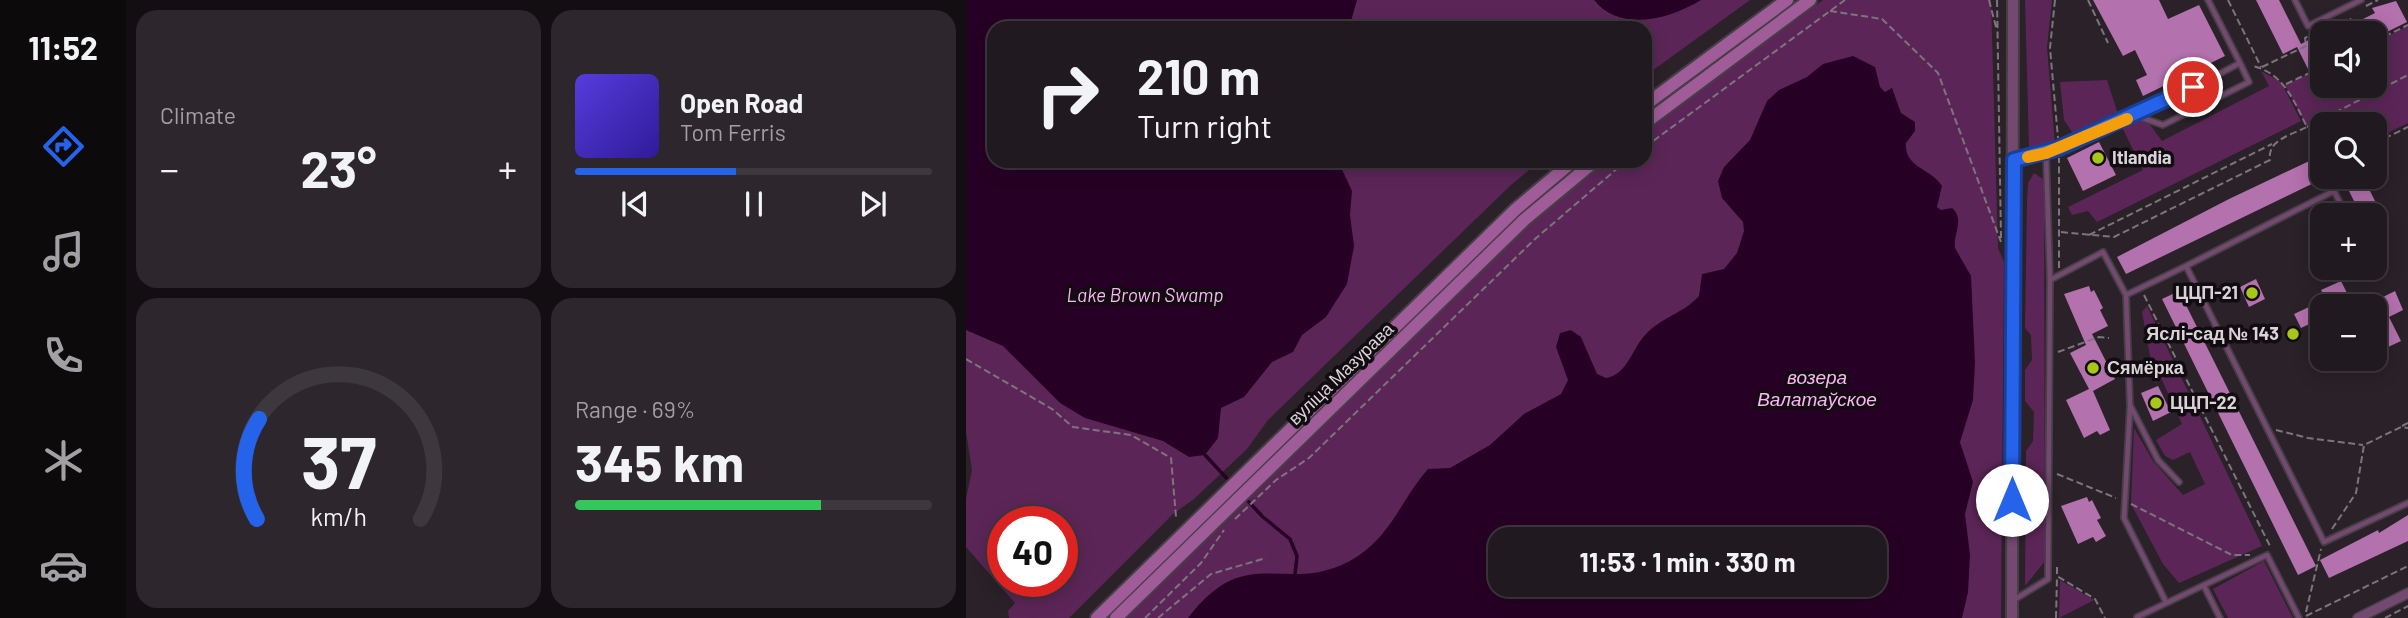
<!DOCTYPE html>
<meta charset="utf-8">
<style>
:root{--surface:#20191f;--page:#2d262c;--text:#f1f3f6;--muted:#a2a0a4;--line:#3d383d;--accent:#2563eb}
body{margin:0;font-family:Barlow,sans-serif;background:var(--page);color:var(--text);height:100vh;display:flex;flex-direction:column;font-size:26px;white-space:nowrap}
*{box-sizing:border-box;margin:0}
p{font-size:23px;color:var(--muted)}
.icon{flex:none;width:38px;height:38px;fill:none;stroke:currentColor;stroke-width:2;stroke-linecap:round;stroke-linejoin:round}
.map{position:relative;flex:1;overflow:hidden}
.sheet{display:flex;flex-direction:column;gap:10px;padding:10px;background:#120e11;width:840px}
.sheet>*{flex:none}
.guide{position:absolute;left:21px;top:21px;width:665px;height:147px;border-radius:21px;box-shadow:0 4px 18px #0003,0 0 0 2px var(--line);background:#20191f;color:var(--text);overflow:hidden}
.controls{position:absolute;left:1344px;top:21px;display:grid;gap:14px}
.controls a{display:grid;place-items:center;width:77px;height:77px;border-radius:14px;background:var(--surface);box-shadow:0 4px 18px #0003,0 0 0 2px var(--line);font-size:35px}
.speed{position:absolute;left:21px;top:506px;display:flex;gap:14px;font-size:35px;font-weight:700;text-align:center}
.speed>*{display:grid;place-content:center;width:91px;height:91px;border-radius:50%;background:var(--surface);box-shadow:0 4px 18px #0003,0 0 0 2px var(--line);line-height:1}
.speed .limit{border:10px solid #d22;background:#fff;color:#111}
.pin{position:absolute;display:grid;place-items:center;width:60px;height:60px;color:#fff;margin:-30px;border:4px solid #fff;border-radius:50%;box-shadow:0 2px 7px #0007}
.me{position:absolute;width:77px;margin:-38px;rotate:0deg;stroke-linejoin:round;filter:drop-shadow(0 0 5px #0008)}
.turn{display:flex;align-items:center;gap:24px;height:147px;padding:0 35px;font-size:32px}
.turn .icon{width:91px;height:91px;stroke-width:2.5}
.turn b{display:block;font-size:49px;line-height:60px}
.big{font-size:52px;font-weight:700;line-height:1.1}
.sheet .card{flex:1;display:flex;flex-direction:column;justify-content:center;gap:10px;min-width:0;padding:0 24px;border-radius:21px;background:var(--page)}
.sheet .dial{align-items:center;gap:0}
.dial svg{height:182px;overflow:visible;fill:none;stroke:var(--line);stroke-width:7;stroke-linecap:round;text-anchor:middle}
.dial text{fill:var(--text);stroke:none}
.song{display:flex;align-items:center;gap:21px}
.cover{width:84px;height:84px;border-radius:10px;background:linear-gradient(135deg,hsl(250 70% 55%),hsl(250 70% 35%))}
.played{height:7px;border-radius:4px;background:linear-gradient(90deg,var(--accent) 45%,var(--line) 45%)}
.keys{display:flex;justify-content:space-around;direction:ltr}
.heat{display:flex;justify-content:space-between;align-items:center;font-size:38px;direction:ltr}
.charge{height:10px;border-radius:5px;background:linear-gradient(90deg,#34c759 69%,var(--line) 0)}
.sheet .tiles{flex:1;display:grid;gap:10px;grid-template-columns:repeat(2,1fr)}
.trip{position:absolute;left:522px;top:527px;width:399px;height:70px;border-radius:21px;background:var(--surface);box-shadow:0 4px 18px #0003,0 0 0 2px var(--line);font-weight:700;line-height:70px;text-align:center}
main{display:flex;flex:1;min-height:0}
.dock{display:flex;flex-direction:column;width:126px;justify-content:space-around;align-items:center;background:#0d0a0c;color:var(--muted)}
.dock .icon{width:49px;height:49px}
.dock .on{color:var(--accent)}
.dock b{font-size:32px;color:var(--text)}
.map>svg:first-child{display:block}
.green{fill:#5b2657;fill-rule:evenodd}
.water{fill:#270025;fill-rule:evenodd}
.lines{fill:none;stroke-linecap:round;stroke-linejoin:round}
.stream{stroke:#270025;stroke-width:3.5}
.building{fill:#b371ad}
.service-casing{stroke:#463e45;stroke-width:8}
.minor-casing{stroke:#463e45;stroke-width:12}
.tertiary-casing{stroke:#463e45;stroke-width:14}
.secondary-casing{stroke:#463e45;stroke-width:16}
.path{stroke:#7d757c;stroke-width:2;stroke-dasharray:7 3.5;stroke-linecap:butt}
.service{stroke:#73496f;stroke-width:4.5}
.minor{stroke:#73496f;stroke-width:9}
.tertiary{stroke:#73496f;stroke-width:10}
.secondary{stroke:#9f5c99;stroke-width:12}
.route-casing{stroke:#184099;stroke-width:18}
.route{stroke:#2563eb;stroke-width:12}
.slow{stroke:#f59e0b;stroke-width:12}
.poi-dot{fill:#a9c71a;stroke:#100c10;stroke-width:2.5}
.labels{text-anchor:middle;stroke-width:7;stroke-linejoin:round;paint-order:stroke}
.poi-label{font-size:18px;font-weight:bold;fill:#dad4d9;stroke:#100c10;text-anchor:start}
.street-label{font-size:18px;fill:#dad4d9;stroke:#100c10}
.water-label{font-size:19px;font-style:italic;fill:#fdb5f6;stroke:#100c10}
</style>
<main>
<nav class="dock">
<b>11:52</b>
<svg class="icon on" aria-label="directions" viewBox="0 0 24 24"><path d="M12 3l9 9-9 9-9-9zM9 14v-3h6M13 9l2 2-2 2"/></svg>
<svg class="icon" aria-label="music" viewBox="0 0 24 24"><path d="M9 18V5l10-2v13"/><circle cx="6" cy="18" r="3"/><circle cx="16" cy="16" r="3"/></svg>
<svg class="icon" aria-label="phone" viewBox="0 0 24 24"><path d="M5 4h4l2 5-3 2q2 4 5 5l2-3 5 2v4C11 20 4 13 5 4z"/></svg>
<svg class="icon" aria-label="climate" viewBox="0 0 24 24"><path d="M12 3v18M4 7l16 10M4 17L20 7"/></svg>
<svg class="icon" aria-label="car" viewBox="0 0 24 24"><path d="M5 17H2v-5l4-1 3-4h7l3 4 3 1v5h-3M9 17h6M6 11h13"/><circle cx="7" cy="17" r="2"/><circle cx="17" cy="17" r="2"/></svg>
</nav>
<section class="sheet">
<div class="tiles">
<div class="card"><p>Climate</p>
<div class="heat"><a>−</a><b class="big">23°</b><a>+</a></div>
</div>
<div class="card">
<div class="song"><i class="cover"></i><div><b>Open Road</b><p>Tom Ferris</p></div></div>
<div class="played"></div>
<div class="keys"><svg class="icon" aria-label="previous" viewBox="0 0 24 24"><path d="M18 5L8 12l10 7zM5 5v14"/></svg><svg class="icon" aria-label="pause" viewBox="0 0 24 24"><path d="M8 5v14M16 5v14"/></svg><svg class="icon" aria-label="next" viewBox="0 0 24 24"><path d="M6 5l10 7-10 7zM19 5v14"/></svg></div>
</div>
<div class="card dial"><svg viewBox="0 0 100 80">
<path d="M14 69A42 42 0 1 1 86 69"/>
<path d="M14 69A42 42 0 0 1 15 25" stroke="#2563eb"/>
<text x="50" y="56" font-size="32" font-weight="700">37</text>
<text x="50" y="72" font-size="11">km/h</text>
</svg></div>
<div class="card"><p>Range · 69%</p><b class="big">345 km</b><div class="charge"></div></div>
</div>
</section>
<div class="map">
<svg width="1442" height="618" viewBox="0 0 1442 618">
<rect width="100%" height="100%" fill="#2a2129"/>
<!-- green -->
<path class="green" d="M0,0H784L679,76V28H28V161H574L545,185L302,420L281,449L228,499L207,514L103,618H43L42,611L49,603L0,547V499L6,470L0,432ZM37,522H96V581H37Z
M857,0H1025L1032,248L1038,262L1035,618H159L561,225L639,161H679V130ZM534,539H908V584H534Z
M1059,0H1086L1081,47L1089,145L1075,150L1063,147Z
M1442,26V123L1409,139V124L1341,127L1319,85L1356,67V86H1409V42Z
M1295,71L1315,82L1335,121L1131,222L1122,211L1106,215L1102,207L1177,170L1155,125L1169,119L1182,122L1196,141L1303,86Z
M1141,80L1152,114L1108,135L1098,120L1094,82Z
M1068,173L1077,179L1078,187L1079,561L1059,586L1060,451L1067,441L1068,412L1059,401V370L1066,360L1065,335L1059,328L1061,202L1062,183Z
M1181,306L1296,546L1213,583L1197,564L1165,504L1168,428L1187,461L1217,495L1239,484L1224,452L1207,460L1199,456L1190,440L1216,424L1196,380L1189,383L1176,312Z
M1298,561L1327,618H1262L1247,589Z
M1094,580L1128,600L1093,618Z"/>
<!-- water -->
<path class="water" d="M0,0H391L383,28H28V161H372L386,191L384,215L388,246L381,284L360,317L336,335L327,352L306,362L278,397L255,408L252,438L239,455L223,457L197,441L119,418L94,403L37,346L0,330Z
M628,0H735C704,19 654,33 628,0Z
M887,56L909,67L914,87L919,92L926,88L935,113L949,122V131L940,143C938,168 965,168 976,186L971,207L975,210L986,208C999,219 987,234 989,248L1005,276L1009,362L1007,400L994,442L1007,482L999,514L1004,555L1002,592L996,618H222C281,541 316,595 382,562C425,539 433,502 462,469L484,468L524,445L558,414L595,394L602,380L590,347L594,333L605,330L615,337L631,374L640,378C661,375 666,349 679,335C694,318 718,313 733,296L736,274L758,269L771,253L778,231L777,222L756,198L752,181L758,167L784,140L801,101L813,90L841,77L857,64ZM908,539V584H534V539Z"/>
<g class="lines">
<!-- stream -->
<path class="stream" d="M239,455L297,517L324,539L331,556L329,574"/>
</g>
<!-- building -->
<path class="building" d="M1127,0H1193L1202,19L1233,5L1259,56L1177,96L1170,80L1181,75L1169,50L1157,56Z
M1290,0H1313L1335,44L1356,33V65L1343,71L1331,47L1317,54Z
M1430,1L1441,22L1409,38V33H1381L1376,23L1385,18L1387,24L1409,13L1406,8Z
M1133,142L1150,175L1117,191L1101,158Z
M1356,155V179L1160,274L1151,257L1263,199Z
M1376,177H1397L1420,223L1409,229V215H1395Z
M1290,279L1299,299L1283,307L1274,287Z
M1375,281L1384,299L1369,306H1356V318L1335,328L1328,314L1360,299L1355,290Z
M1123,286L1125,292L1128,290L1137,308L1134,310L1142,326L1126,334L1149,379L1127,391L1144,430L1134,435L1131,431L1118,438L1100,400L1123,389L1104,353L1120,345L1098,294Z
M1213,291L1350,566L1332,575L1196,299Z
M1429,291L1437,310L1423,317L1435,341L1420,348L1411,329L1409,330V313L1414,311L1409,301Z
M1192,386L1205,412L1187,421L1175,393Z
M1121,497L1123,502L1126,500L1135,518L1131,520L1140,536L1130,542L1127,537L1112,544L1095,506Z
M1442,515V541L1363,578L1354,560L1412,530L1413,533Z"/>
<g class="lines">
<!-- service casing -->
<g class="service-casing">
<path id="service" d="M1329,0L1342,26L1395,0
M1171,116L1197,125L1283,82L1274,63
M1049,159C1128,145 1203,100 1274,63L1242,0
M1220,266L1368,191L1380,215
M1084,280L1137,252L1160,295L1164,405L1192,460L1213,482
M1160,295L1220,266L1358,542L1442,503
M1164,407L1158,518L1200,602
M1238,586L1254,618
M1046,601L1082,579L1084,280L1080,154
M1171,617L1301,555L1333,618"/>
</g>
<!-- minor casing -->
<g class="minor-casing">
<path id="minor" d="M1392,618L1442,593"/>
</g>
<!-- tertiary casing -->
<g class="tertiary-casing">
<path id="tertiary" d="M1046,618L1047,0"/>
</g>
<!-- secondary casing -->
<g class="secondary-casing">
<path id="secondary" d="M679,105L821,0
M679,123L844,0
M131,618L550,209L607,161
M150,618L558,220L629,161"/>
</g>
<!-- path -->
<path class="path" d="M1023,0L1030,27
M1031,0L1035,238
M1089,0L1084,48L1092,138
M1122,0L1142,43
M1262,0L1295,67
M1400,6L1412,0
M864,11L916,19L972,73L1035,242
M1409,41L1442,25
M1296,67L1340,46L1339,38L1364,25
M1320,84L1356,67
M1365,116L1373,124
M1341,127L1442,75
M1409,143L1442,127
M679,147L879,0
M1368,184L1369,177
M1095,232L1148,237L1304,160C1301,140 1325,135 1341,127C1328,101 1317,72 1286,66
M1123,235L1306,144
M1093,268V158
M1178,295L1304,546
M1092,352L1133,337L1143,338
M0,359L86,409L107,427L165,435L205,458L210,517
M1436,426L1442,423
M1310,430L1342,438L1397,445
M1091,474L1150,498
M1165,504L1266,555H1284
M269,519L310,480L343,458L569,239L660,161
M1366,529L1390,493L1398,445L1435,427L1442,428
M1091,567V576L1129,599L1139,618
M1340,612L1355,549
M1340,616L1442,566
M179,618L235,563L258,530
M192,618L245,574L300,558
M1090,618L1091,577
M1419,618L1442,606"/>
<!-- service -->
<use href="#service" class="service"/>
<!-- minor -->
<use href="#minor" class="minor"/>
<!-- tertiary -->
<use href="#tertiary" class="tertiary"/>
<!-- secondary -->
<use href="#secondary" class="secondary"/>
</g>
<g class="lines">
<!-- route casing -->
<g class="route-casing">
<path id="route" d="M1046,500L1048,160L1093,148L1227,87"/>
</g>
<!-- route -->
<use href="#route" class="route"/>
<!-- slow -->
<path class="slow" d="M1062,157L1080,153L1161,119"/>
</g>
<!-- markers -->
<g class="poi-dot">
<circle cx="1132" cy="158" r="7"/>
<circle cx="1286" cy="293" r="7"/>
<circle cx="1327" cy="334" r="7"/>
<circle cx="1127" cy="368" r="7"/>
<circle cx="1190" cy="403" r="7"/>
</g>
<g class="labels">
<!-- poi labels -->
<g class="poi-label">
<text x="1146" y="164">Itlandia</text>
<text x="1272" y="299" text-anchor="end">ЦЦП-21</text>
<text x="1313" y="340" text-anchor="end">Яслі-сад № 143</text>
<text x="1141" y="374">Сямёрка</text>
<text x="1204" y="409">ЦЦП-22</text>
</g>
<!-- street labels -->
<g class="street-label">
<text transform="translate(375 374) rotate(-44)" y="6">вуліца Мазурава</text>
</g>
<!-- water labels -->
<g class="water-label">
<text x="179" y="302">Lake Brown Swamp</text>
<text x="851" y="384">возера<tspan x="851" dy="22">Валатаўское</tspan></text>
</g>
</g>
</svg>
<div class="controls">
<a><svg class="icon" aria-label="sound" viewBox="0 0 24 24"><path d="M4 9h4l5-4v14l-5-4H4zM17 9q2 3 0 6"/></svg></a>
<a><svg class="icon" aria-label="search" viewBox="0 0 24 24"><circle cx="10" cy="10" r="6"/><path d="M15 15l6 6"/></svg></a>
<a>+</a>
<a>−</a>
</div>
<div class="speed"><div class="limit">40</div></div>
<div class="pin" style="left:1227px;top:87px;background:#d93025"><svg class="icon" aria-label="arrive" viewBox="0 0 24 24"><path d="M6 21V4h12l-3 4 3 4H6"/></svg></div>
<svg class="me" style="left:1046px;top:500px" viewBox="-20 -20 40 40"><circle r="19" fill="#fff"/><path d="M0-13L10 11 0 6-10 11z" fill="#2563eb"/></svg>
<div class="trip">11:53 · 1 min · 330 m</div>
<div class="guide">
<div class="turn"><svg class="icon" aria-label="right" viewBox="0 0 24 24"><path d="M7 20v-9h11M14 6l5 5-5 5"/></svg><div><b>210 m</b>Turn right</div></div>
</div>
</div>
</main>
